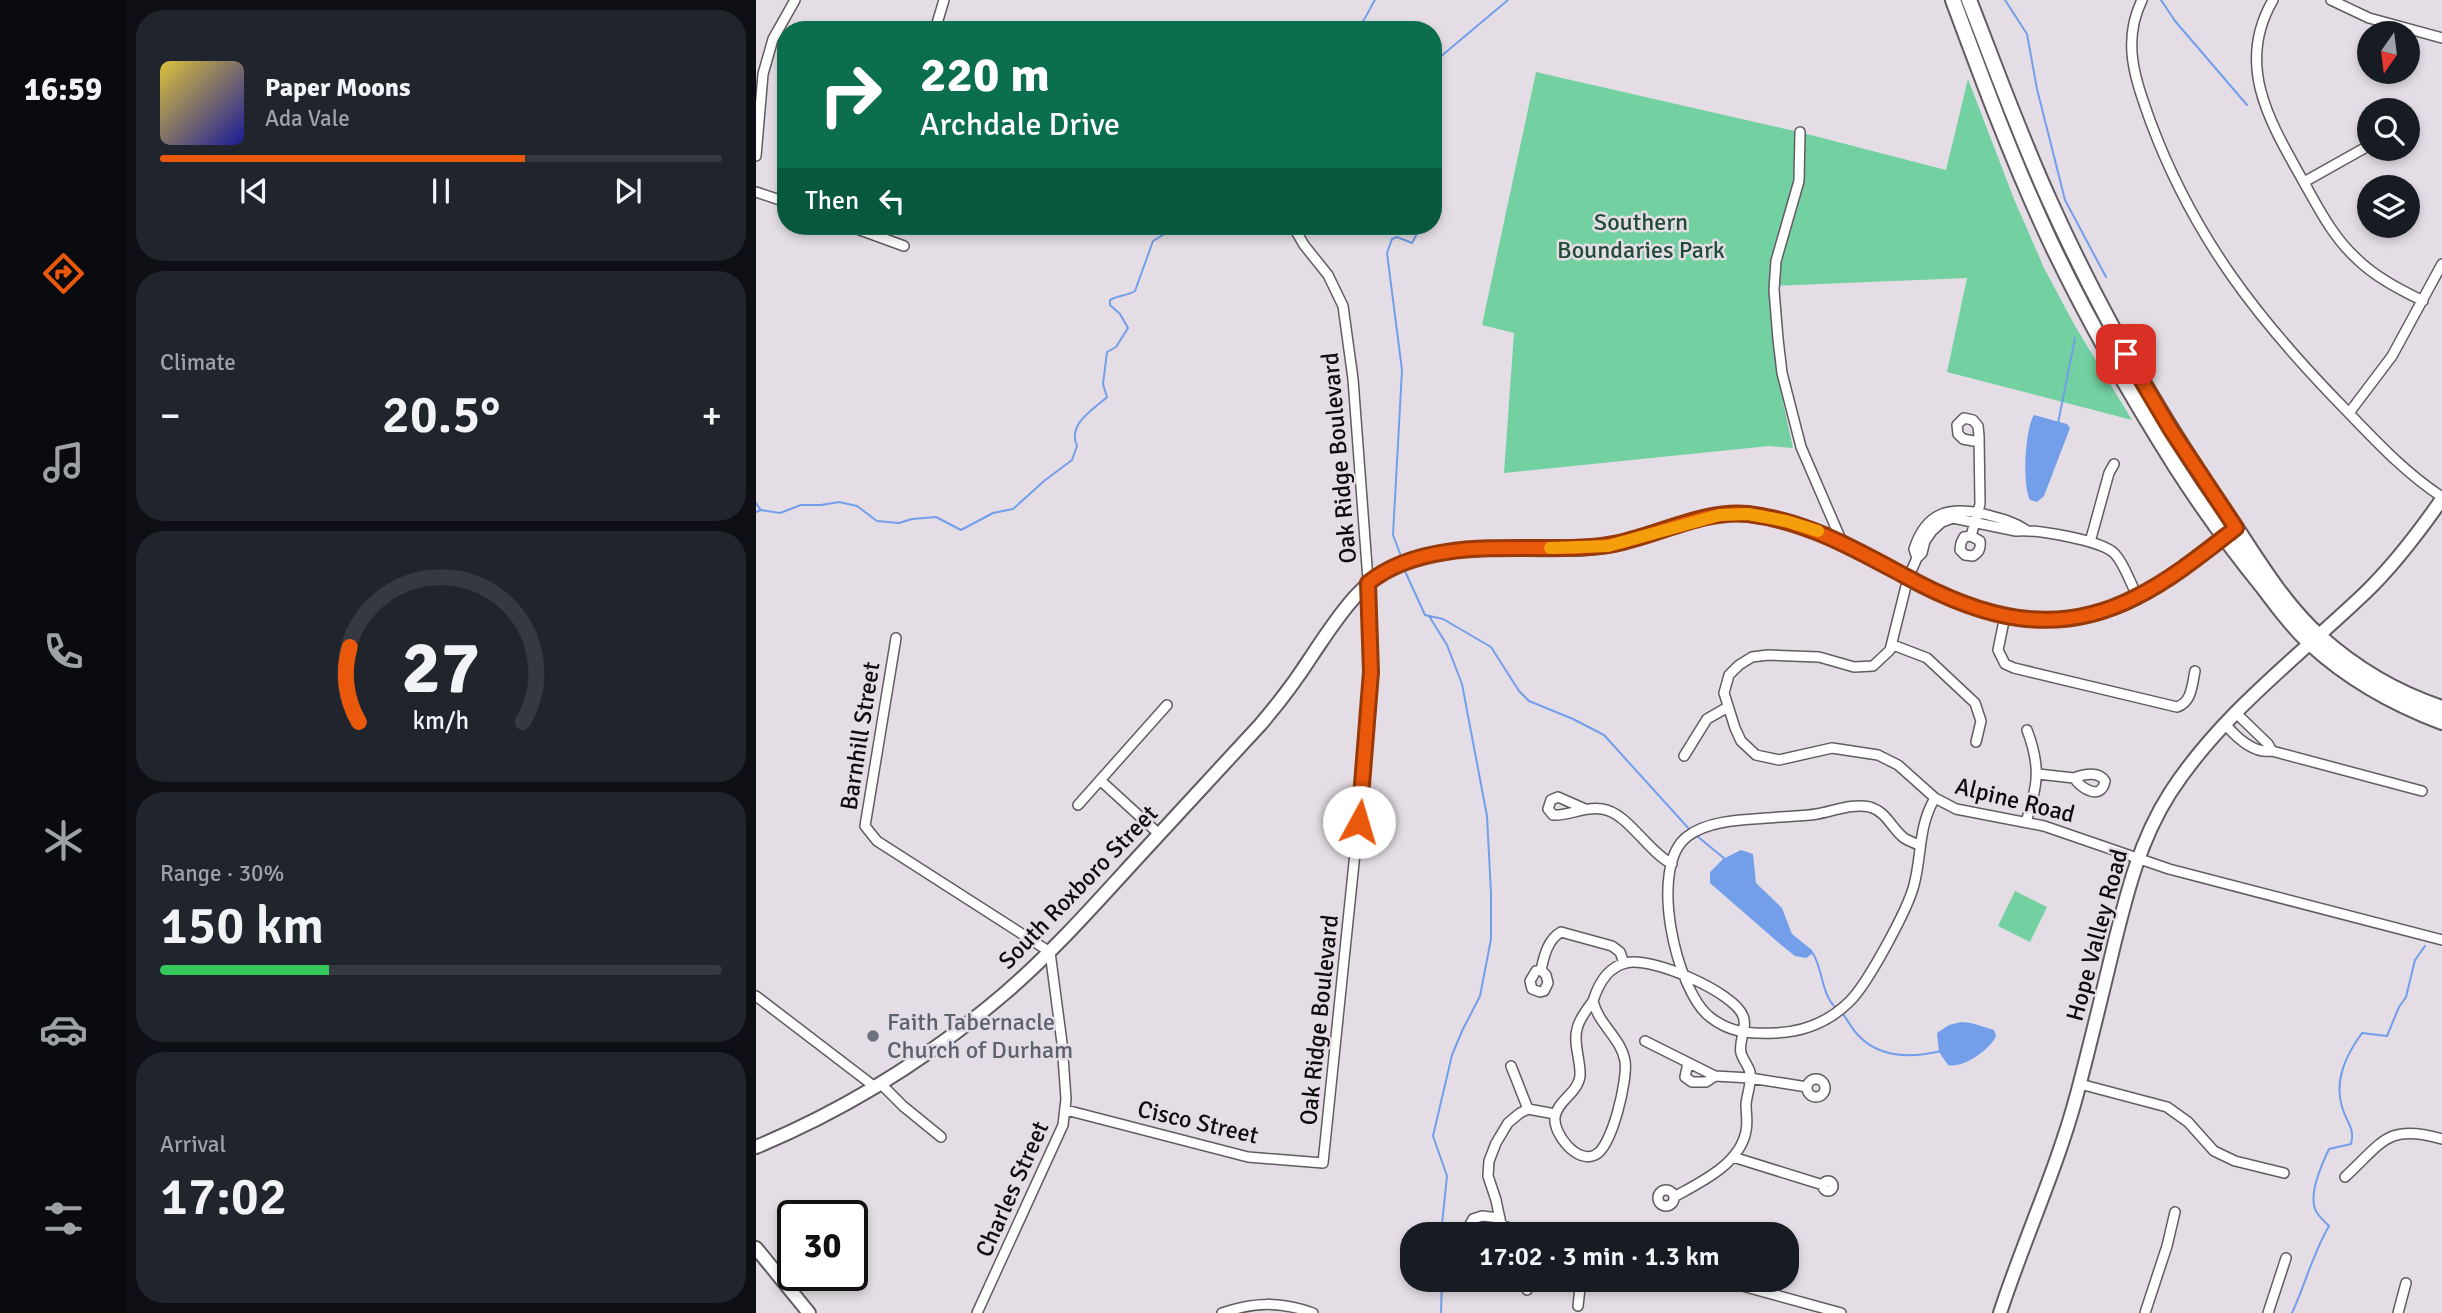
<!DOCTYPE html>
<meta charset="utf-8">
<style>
:root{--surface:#171b24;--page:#20242c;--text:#f1f3f6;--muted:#9ea1a6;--line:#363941;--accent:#ea580c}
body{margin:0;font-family:Signika,sans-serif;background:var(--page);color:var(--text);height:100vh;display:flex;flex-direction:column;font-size:26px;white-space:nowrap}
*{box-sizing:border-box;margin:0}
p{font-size:23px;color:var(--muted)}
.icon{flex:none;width:38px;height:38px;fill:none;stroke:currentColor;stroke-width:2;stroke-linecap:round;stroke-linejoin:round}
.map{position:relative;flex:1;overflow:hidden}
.side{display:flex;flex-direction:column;gap:10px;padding:10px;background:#0d0f14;width:630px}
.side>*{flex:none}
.hud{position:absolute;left:21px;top:21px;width:665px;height:214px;border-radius:28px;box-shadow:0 4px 10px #0003;background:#0b6e4f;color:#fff;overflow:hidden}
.needle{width:46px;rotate:194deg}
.controls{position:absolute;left:1601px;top:21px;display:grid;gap:14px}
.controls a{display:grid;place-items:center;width:63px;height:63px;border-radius:50%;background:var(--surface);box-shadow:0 4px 10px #0003;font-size:35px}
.speed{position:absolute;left:21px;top:1200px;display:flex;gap:14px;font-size:35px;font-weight:700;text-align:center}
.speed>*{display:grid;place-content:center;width:91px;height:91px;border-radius:50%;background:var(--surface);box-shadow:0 4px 10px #0003;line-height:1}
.speed .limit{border:4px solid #111;border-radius:10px;background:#fff;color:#111}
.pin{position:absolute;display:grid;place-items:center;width:60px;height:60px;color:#fff;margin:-30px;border-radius:14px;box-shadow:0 4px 10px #0006}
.me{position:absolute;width:77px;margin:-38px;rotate:6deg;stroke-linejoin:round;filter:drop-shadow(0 0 5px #0008)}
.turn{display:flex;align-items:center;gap:24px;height:147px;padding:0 28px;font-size:32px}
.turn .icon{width:91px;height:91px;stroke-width:2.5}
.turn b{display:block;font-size:49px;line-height:60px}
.then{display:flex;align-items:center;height:66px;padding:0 28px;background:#0003;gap:14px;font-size:26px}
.big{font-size:52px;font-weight:600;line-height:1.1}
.side .tile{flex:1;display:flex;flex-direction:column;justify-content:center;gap:10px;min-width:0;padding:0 24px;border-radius:28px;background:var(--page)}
.side .dial{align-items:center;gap:0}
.dial svg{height:182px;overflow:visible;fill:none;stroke:var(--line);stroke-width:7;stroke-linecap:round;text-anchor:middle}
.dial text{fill:var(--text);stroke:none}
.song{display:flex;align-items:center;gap:21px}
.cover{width:84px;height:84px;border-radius:10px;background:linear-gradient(135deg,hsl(50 70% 55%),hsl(240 70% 35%))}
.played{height:7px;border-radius:4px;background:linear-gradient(90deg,var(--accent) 65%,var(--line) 65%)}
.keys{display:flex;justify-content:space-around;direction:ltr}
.heat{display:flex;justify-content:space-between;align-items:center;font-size:38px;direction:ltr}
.charge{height:10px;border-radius:5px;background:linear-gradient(90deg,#34c759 30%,var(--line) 0)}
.trip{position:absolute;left:644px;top:1222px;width:399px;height:70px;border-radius:28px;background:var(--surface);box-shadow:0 4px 10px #0003;font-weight:600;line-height:70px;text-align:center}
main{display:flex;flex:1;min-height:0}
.menu{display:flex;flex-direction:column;width:126px;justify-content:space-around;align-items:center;background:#090b0e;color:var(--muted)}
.menu .icon{width:49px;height:49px}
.menu .active{color:var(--accent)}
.menu b{font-size:32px;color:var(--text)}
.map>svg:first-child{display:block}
.green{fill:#73d1a1}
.water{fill:#739eea}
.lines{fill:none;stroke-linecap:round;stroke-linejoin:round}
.stream{stroke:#739eea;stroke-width:2}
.street-casing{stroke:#615b62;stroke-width:12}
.secondary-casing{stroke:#615b62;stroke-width:16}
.primary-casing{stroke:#615b62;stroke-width:18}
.street{stroke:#fff;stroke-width:9}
.secondary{stroke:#fff;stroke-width:12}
.primary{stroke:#fff;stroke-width:14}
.route-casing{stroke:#983908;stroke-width:18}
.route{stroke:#ea580c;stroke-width:12}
.slow{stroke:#f59e0b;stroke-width:12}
.worship-dot{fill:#6b7280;stroke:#e4dde5;stroke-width:2.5}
.labels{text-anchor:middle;stroke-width:5;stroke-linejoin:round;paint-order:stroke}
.park-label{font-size:24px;fill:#204b36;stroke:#e4dde5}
.street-label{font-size:24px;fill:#0e0b0e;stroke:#e4dde5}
.worship-label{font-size:24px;fill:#5b616d;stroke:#e4dde5;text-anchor:start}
</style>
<main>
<nav class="menu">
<b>16:59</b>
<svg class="icon active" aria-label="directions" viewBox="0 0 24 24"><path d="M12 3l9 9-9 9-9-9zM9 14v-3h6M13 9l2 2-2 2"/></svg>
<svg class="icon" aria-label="music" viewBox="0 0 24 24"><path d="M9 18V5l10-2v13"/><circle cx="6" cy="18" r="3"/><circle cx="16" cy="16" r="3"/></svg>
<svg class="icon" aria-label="phone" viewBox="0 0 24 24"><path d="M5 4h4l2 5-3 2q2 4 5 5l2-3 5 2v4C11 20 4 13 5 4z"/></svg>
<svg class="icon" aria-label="climate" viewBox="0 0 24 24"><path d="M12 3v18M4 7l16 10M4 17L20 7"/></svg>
<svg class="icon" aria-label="car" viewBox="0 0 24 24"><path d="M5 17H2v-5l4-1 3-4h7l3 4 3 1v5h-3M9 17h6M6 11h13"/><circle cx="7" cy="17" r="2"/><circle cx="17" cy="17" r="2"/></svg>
<svg class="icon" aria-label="filters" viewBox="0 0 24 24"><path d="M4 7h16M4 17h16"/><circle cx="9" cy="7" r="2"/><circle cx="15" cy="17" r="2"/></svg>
</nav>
<section class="side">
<div class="tile">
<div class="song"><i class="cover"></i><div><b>Paper Moons</b><p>Ada Vale</p></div></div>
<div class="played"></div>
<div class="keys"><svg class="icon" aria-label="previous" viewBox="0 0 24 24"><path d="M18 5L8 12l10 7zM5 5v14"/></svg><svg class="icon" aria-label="pause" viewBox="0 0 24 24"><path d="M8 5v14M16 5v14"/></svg><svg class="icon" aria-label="next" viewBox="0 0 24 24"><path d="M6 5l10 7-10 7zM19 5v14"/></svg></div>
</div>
<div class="tile"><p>Climate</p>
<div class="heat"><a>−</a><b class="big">20.5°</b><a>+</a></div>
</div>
<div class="tile dial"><svg viewBox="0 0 100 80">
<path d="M14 69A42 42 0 1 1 86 69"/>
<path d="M14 69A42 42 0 0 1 10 36" stroke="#ea580c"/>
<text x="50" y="56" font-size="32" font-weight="700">27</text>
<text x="50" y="72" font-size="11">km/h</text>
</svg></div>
<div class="tile"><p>Range · 30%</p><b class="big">150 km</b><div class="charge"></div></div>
<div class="tile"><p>Arrival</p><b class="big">17:02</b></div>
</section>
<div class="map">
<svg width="1686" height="1313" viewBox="0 0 1686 1313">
<rect width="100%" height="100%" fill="#e4dde5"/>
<!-- green -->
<path class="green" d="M780,72L1047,133L1190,170L1212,79L1258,199L1288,268L1319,326L1376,420L1191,372L1211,278L1013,286L1020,369L1037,448L1013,446L748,473L758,333L726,325Z
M1259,891L1291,907L1274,942L1242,926Z"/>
<!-- water -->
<path class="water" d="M1278,415L1311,424L1314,428L1288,496L1281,502L1274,500C1266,485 1269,429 1278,415Z
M985,850L997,854L1000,883L1026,908L1036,934L1056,950V954L1050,958L1039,956L1024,944L954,883V872L967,859Z
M1205,1022L1215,1023L1238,1030L1240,1036C1234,1050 1206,1069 1192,1065L1183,1052L1181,1033L1193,1025Z"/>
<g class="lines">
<!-- stream -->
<path class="stream" d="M1249,0L1271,34L1281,89L1309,200L1350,277
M1405,0L1419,21L1491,105
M582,30L584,27L601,28C609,22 613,9 619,0
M677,63L752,0
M677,124L680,131L677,137
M1302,423L1319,338
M0,503L4,509
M0,512L5,510L24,513L45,505H65L83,502L101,506L121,521L143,523L156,519L180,517L205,530L237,513L257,509L288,481L316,460L321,446C311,424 337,410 351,397L347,384L351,352L360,347L372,328L364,314L354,305V300C363,295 371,296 379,291L397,241L412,232L416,226
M645,556L637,535L646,370L631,253L636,239L641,237L656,243L665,226
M648,569L669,615L673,616L691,645L706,684L731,816L735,893V939L724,996L706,1031L696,1055L677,1136L691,1176L685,1234
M669,615L687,619L735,647L763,691L773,701L817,719L848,735L934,830
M941,836L969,859
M1056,952C1067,968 1065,993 1079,1007
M1086,1013C1092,1020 1096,1029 1102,1035C1124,1059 1156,1058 1185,1051
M685,1313L686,1279
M1536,1313C1549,1285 1557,1253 1573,1226C1569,1222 1561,1215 1559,1209C1553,1192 1566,1164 1573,1149L1595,1144C1599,1127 1591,1124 1586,1107C1578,1080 1590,1055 1606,1033L1631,1036L1643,1007L1650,997L1659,960L1669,946"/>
<!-- street casing -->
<g class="street-casing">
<path id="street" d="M1386,0C1365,43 1380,81 1395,123C1438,238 1503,321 1588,408C1619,440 1648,472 1686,497
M1517,0C1479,65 1514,122 1546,179C1562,207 1576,236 1600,258C1619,277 1643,289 1667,301
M1575,0L1613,18L1686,38
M179,30L188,0
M1044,132L1043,181L1020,261L1018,290L1022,339L1026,373L1045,447L1086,542
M0,156L7,74L17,39L39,0
M1548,182L1614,145
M0,192L30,202
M93,226L148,246
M122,236L125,226
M1593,413L1636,356L1686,264
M1215,536L1224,541C1225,549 1223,552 1217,556L1209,555L1204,550L1205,543L1208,537L1215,536L1224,504L1223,436L1222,426L1217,420L1208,418L1201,425L1202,434L1207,439L1223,442
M1334,542L1353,473L1358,464
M1161,558L1158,549C1170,512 1193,506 1228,514C1243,518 1257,521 1270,530
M1382,597C1374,583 1369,565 1359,554C1346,540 1279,529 1260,531L1197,518L1186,522L1176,531L1169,541L1166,553L1161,558L1152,578L1134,650L1117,666L1098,667L1063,657L1012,655L996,657L983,665L973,675L968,693L979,728L985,741L1000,755L1023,760L1076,748L1122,755L1142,765L1179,798L1200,809L1288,826L1413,869L1686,940
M1249,616L1242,650L1249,664L1258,668L1421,707C1436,702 1436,685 1439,671
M140,638L109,826L121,841L294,952L306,1043L310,1099L307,1125L221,1313
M1137,645L1171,658L1219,703L1225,721L1220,742
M1480,713L1512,744L1516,751
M1469,724C1480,737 1498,754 1516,751L1666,791
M928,756L951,719L972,707
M1282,774L1318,778C1326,789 1345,801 1349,781C1343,771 1328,774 1318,778
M344,780L403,834
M322,805L411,705
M827,808L802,797L795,800L792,809L797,815C814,816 828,806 846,809C871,812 891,851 916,864
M1270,822C1282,785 1285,767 1271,730
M1163,845C1158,843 1153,841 1148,838C1136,829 1131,812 1114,807C1097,803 1078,811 1061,814C1049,816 1037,816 1024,817C996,820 956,818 932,836C891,865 920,991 954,1017C974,1033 994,1034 1019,1033C1048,1032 1073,1022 1094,1001C1112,983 1152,909 1158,885C1166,855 1162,826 1179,798
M785,970C788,956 792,939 805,932L856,946L864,952L868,963
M785,970L790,975L792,983L788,991L784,992L776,989L774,981L780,971Z
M0,996L119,1087
M837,1001C831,1009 823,1019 821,1029C817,1044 825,1061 824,1076C822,1093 801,1101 799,1117C797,1134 821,1164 839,1155C856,1148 872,1079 869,1061C865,1038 842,1024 837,1001C842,985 852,967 870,963C895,956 978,992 987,1016C992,1028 982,1041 985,1053C987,1060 992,1065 994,1072C996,1082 991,1094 990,1104C990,1113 992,1122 990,1131C984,1164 945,1182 918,1197
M889,1041L959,1076L994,1078L1051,1087
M932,1063L929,1077L936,1082H950L959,1076
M755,1066L772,1109
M1051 1088a9 9 0 1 1 18 0a9 9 0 1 1-18 0Z
M124,1083L147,1106L185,1137
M1324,1084L1411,1107L1432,1122L1458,1151L1479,1161L1528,1173
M310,1110L492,1157L567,1163L605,795L615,672L614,607L597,379L587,306L572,275L548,245L537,226
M977,1157L1067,1185
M1589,1177C1627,1142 1631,1123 1686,1139
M1067 1186a5 5 0 1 1 10 0a5 5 0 1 1-10 0Z
M902 1198a8 8 0 1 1 16 0a8 8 0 1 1-16 0Z
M709,1234L717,1219L726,1216L744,1218
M791,1234L755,1229L745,1224L740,1200L732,1176L733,1161L740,1143L752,1123L764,1113L772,1109L799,1114
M820,1279L824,1288L822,1306
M961,1279L1085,1313
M771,1290L776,1279
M466,1313C498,1302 525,1301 557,1313
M1389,1313L1411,1246L1419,1212
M1512,1313L1530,1258
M1642,1313L1650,1283"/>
</g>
<!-- secondary casing -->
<g class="secondary-casing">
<path id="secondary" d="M0,1147C89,1110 174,1057 248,994C297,952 340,903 384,855C424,812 464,768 504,725C523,703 541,679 557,654C584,614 608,574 657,559C718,540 789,555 851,546C889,540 924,520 962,515C983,512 1003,516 1024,520C1070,529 1111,556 1152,578C1227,618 1299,638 1380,598C1413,581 1444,555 1474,532
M0,1248L53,1313
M1244,1313C1268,1239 1301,1169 1321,1094C1334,1045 1346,995 1358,945C1371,892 1384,840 1414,793C1465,714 1542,657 1609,593C1638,565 1663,532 1686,499"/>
</g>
<!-- primary casing -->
<g class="primary-casing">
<path id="primary" d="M1197,0C1227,81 1257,162 1294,241C1331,319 1374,394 1420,467C1447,509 1476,549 1507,587C1522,607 1537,627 1555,644C1593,679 1638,704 1686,722
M1213,0C1240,69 1265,139 1296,206C1345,314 1404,417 1471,514C1499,556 1526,603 1564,637C1600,669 1640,693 1686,708"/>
</g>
<!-- street -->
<use href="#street" class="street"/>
<!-- secondary -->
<use href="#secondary" class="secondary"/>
<!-- primary -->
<use href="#primary" class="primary"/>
</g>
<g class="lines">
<!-- route casing -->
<g class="route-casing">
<path id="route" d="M603,822L615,672L612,583C664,541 743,549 806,548C829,548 852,547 874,540C913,530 952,510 992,514C1050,521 1099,549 1149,576C1225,618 1299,639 1380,597C1416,579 1449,552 1480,528L1415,430L1370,354"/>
</g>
<!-- route -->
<use href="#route" class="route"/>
<!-- slow -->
<path class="slow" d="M794,548L852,546L964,515L992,514L1030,521L1062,531"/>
</g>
<!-- markers -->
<circle class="worship-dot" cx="117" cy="1036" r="7"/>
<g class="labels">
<!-- park labels -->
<g class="park-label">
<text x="885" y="230">Southern<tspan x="885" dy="28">Boundaries Park</tspan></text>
</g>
<!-- street labels -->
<g class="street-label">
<text transform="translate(583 458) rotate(-95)" y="8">Oak Ridge Boulevard</text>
<text transform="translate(104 736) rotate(-81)" y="8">Barnhill Street</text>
<text transform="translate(1259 800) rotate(14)" y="8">Alpine Road</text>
<text transform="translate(322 887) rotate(-46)" y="8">South Roxboro Street</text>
<text transform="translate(1341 935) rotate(-75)" y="8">Hope Valley Road</text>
<text transform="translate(563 1020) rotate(-84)" y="8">Oak Ridge Boulevard</text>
<text transform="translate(442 1122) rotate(13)" y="8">Cisco Street</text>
<text transform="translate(256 1189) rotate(-66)" y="8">Charles Street</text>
</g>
<!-- worship labels -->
<g class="worship-label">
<text x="131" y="1030">Faith Tabernacle<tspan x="131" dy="28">Church of Durham</tspan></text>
</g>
</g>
</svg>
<div class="controls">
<a><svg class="needle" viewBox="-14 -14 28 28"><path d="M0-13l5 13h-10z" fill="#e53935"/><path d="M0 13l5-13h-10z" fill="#9ea1a6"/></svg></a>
<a><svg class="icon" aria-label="search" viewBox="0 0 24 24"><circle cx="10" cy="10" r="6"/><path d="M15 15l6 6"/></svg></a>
<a><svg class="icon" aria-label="layers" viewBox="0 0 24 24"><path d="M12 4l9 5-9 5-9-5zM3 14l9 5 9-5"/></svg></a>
</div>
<div class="speed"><div class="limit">30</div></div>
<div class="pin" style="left:1370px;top:354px;background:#d93025"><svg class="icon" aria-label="arrive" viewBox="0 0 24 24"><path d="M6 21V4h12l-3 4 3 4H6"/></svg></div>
<svg class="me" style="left:603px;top:822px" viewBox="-20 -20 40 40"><circle r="19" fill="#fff"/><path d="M0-13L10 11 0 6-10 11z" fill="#ea580c"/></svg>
<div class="trip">17:02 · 3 min · 1.3 km</div>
<div class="hud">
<div class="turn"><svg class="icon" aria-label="right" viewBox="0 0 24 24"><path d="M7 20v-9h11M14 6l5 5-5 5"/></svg><div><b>220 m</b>Archdale Drive</div></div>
<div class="then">Then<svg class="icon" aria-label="left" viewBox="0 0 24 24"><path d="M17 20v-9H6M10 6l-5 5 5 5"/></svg></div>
</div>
</div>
</main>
